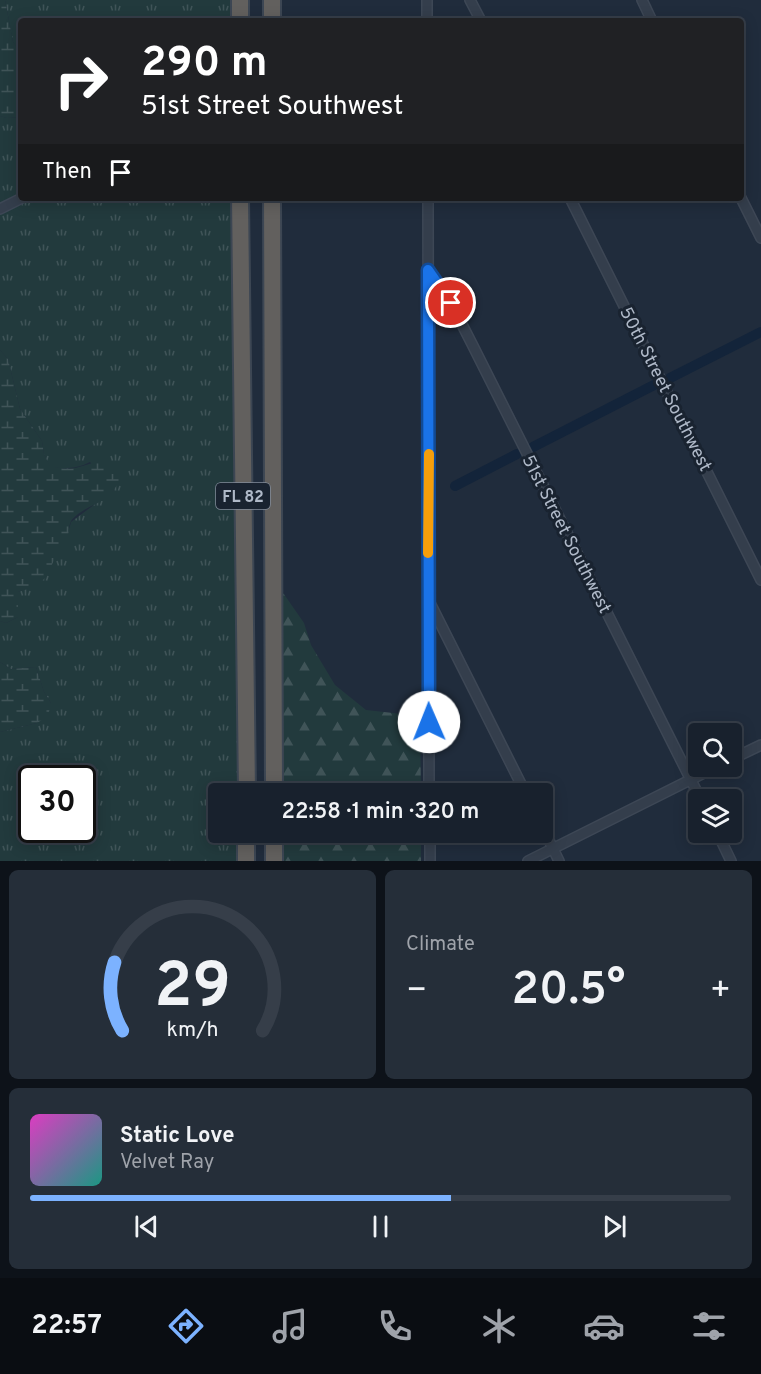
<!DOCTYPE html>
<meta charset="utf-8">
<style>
:root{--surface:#18212d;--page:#252e39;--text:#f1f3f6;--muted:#9fa3aa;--line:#363e49;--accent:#7cb2ff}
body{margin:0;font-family:Overpass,sans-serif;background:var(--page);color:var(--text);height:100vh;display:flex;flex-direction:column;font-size:22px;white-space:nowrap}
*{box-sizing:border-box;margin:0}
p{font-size:20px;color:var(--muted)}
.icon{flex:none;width:33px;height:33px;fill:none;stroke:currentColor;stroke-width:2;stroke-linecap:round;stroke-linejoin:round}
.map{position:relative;height:861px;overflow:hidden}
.drawer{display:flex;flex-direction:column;gap:9px;padding:9px;background:#0d1219;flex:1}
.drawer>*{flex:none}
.guide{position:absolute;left:18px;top:18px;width:726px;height:183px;border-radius:6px;box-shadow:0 3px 15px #0003,0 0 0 2px var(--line);background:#202124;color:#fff;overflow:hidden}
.buttons{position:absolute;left:688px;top:723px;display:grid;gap:12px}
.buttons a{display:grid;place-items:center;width:54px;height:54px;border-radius:6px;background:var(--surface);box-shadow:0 3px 15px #0003,0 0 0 2px var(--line);font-size:30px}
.speed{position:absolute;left:18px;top:765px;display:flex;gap:12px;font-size:30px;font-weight:700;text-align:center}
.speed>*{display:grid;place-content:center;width:78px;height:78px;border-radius:50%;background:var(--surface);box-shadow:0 3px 15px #0003,0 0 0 2px var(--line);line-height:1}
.speed .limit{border:3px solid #111;border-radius:9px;background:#fff;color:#111}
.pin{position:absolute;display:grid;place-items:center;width:51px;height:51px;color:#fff;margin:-26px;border:3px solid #fff;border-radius:50%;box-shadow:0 2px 6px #0007}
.me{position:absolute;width:66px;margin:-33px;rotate:359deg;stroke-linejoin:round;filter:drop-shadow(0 0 4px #0008)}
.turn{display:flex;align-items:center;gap:21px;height:126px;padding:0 24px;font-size:27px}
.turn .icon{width:78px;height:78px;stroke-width:2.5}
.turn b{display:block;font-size:42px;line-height:51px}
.then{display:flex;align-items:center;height:57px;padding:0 24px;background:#0003;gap:12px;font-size:22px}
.big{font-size:45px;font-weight:600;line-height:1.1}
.drawer .tile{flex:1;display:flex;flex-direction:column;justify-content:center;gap:9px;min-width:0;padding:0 21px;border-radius:9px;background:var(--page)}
.drawer .dial{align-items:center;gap:0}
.dial svg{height:156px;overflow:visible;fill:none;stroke:var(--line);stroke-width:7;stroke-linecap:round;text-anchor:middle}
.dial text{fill:var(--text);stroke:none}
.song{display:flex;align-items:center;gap:18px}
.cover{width:72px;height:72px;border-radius:9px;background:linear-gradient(135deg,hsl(310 70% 55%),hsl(170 70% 35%))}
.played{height:6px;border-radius:3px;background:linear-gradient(90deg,var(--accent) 60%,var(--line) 60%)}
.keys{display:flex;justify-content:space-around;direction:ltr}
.heat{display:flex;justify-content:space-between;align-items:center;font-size:33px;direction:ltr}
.drawer .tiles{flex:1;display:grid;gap:9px;grid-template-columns:1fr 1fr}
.tile:last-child{grid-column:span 2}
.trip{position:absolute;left:208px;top:783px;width:345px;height:60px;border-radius:6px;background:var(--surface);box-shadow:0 3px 15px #0003,0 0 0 2px var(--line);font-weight:600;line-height:60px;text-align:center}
.tab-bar{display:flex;height:96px;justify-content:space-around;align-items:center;background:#0a0d12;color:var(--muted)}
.tab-bar .icon{width:42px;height:42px}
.tab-bar .selected{color:var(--accent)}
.tab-bar b{font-size:27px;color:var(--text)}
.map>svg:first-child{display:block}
.grass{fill:url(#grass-tufts);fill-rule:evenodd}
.forest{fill:url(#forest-firs)}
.wetland{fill:url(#wetland-marsh)}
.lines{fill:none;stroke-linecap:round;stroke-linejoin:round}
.canal{stroke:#13243a;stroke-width:10}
.minor-casing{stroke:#3d4755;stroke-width:12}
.trunk-casing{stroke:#3c4653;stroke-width:20}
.minor{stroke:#343e4c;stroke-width:9}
.trunk{stroke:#62605e;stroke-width:16}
.route-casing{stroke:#114b97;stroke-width:15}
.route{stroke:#1a73e8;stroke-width:10}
.slow{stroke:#f59e0b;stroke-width:10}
.labels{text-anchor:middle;stroke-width:6;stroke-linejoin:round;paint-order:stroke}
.shield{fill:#192330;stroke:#828c9a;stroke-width:1.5}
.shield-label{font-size:16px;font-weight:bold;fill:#afb9c8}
.street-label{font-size:18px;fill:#afb9c8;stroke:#192330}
</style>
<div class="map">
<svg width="761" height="861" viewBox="0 0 761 861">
<defs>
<pattern id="grass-tufts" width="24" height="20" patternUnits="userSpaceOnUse" patternTransform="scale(1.5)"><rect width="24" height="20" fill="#223a3d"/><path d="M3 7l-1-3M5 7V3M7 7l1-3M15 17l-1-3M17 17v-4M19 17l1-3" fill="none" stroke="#405458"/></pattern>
<pattern id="forest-firs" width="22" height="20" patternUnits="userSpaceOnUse" patternTransform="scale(1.5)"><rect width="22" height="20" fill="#223a3d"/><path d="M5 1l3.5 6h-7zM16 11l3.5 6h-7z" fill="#405458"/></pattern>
<pattern id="wetland-marsh" width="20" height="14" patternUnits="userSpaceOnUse" patternTransform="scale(1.5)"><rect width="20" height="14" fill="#223a3d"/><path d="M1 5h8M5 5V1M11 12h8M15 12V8" fill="none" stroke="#405458"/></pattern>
</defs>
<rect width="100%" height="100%" fill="#202c3c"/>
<!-- grass -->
<path class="grass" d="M5,0H234V21H21V52L13,42Z
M0,116L7,118L21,117V198H234L240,793L219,794V832L240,833V861H0V732L37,723L51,703L44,692L36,667L11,669L0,662V621L6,623L18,617V592C39,585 46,576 55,557C61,545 68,536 71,522L114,490L90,462C76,469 65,469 50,467L44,454L42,441L20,409L8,359L0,350ZM32,778H82V830H32Z"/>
<!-- forest -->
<path class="forest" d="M279,587L304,623L311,645L335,685L366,710L420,716L421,793H280Z
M280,833H421V861H280Z"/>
<!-- wetland -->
<path class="wetland" d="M0,0H5L13,42L21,52L20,117L7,118L0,116Z
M0,350L8,359L20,409L42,441L44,454L50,466C59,468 69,470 79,467C101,461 108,453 121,479C116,487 111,495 103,500C93,506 78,511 71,521C69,525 69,530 68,535C65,542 60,548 57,555C43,580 49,582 18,592V617L6,623L0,621Z
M0,662L11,669L36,667L44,692L51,703L48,716L37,723L0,732Z"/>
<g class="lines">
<!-- canal -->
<path class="canal" d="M670,378L761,332
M533,447L654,385
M455,486L517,454"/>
<!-- minor casing -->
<g class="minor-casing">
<path id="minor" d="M427,0V21
M470,0L481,21
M642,0L652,21
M428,198L429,794
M570,198L761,580
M741,198L761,238
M0,209L22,198
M428,270L451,303L472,344L701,800
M430,603L526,794
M732,759L761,745
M543,828L559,861
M430,832V861
M717,832L731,861
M528,861L718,766"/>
</g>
<!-- trunk casing -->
<g class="trunk-casing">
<path id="trunk" d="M240,0V21
M272,21V0
M240,198L247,794
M272,198L274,794
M274,832V861
M246,861V832"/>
</g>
<!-- minor -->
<use href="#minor" class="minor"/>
<!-- trunk -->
<use href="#trunk" class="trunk"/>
</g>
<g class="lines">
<!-- route casing -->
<g class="route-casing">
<path id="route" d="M429,722L428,270L451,303"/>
</g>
<!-- route -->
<use href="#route" class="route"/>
<!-- slow -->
<path class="slow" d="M428,553L429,454"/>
</g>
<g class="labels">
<!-- shield labels -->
<rect class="shield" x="216" y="483" width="54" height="26" rx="4.5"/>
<g class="shield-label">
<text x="243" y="502">FL 82</text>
</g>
<!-- street labels -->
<g class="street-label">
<text transform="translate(666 389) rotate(63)" y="6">50th Street Southwest</text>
<text transform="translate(567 534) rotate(63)" y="6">51st Street Southwest</text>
</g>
</g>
</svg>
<div class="buttons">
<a><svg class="icon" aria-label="search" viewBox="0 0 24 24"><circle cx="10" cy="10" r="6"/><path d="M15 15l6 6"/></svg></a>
<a><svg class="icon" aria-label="layers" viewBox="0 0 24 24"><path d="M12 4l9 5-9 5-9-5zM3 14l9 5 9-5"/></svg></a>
</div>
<div class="speed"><div class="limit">30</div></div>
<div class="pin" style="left:451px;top:303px;background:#d93025"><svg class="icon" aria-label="arrive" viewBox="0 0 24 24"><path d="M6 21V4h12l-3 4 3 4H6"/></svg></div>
<svg class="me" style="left:429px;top:722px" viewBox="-20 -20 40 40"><circle r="19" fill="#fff"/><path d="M0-13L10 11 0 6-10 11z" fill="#1a73e8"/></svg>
<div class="trip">22:58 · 1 min · 320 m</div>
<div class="guide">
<div class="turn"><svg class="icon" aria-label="right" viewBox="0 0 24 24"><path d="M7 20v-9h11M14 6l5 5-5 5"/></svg><div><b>290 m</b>51st Street Southwest</div></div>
<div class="then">Then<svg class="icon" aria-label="arrive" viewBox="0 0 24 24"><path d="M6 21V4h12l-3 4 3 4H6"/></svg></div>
</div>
</div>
<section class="drawer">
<div class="tiles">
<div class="tile dial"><svg viewBox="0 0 100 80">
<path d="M14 69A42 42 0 1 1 86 69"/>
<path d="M14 69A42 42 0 0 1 10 34" stroke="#7cb2ff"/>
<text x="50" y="56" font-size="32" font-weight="700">29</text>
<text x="50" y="72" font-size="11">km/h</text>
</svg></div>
<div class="tile"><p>Climate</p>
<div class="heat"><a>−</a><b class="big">20.5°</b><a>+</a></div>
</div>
<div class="tile">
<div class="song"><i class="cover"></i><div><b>Static Love</b><p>Velvet Ray</p></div></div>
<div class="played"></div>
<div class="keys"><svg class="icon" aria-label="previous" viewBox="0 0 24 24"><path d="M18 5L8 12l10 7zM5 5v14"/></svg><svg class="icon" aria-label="pause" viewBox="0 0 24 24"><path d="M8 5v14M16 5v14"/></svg><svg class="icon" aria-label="next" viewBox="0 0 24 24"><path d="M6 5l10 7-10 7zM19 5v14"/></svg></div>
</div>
</div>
</section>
<nav class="tab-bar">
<b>22:57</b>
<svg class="icon selected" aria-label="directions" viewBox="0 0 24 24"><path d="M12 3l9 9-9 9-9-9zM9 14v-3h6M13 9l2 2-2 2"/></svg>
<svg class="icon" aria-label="music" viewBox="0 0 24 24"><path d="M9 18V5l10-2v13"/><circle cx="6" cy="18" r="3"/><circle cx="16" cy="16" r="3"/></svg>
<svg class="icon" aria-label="phone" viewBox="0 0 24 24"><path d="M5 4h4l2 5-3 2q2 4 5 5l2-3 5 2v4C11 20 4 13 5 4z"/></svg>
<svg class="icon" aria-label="climate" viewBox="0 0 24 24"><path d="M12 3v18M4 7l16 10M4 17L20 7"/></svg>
<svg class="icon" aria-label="car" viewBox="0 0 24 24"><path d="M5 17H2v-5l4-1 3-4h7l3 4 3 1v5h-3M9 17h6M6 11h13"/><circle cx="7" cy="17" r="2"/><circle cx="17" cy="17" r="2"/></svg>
<svg class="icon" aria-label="filters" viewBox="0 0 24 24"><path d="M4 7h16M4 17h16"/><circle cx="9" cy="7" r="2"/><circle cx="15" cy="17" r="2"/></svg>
</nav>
